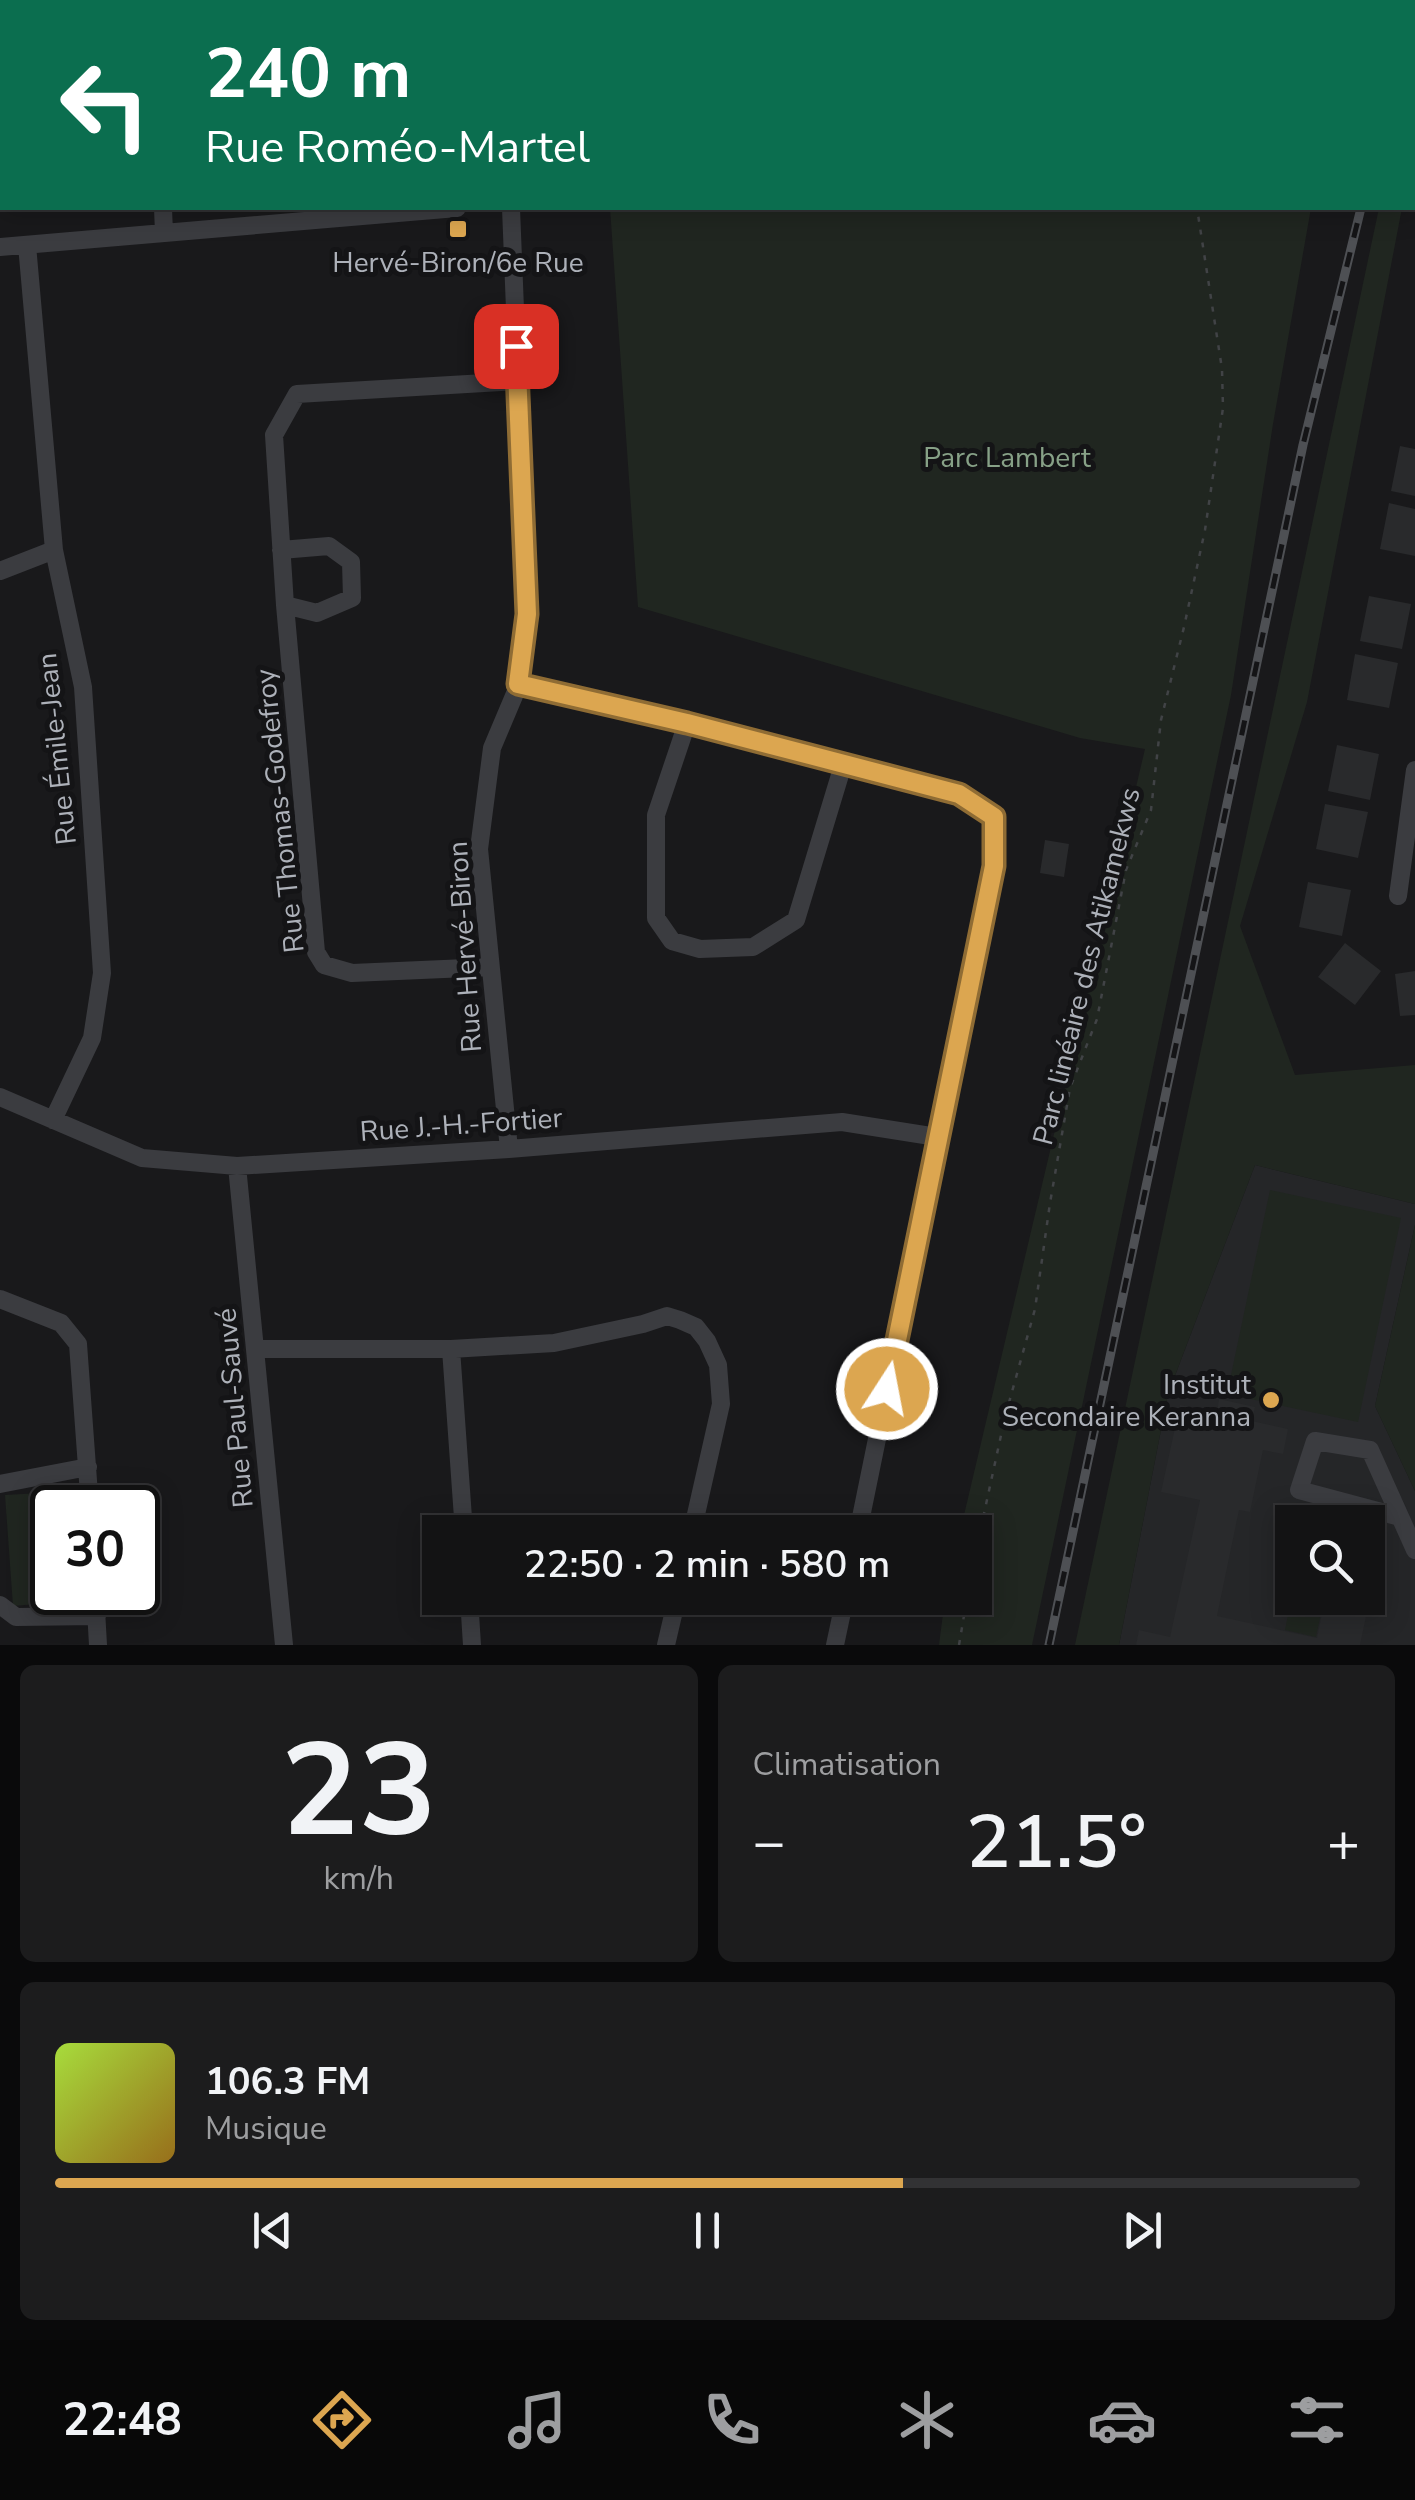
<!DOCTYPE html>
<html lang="fr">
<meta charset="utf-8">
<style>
:root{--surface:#131314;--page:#1c1c1d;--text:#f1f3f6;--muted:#9d9ea0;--line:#323234;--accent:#dca650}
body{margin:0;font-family:"Nunito Sans",sans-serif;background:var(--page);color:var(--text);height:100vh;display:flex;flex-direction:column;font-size:38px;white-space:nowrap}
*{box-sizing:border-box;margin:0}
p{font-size:32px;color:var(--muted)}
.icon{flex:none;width:55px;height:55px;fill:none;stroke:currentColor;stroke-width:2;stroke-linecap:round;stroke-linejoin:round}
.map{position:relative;height:1645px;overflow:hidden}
.sheet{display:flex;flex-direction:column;gap:20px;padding:20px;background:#0a0a0b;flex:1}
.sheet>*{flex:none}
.top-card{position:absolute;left:0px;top:0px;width:1415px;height:210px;box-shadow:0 5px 25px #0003,0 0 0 2px var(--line);background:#0b6e4f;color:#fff;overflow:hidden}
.fabs{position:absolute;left:1275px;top:1505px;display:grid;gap:20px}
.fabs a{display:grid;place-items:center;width:110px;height:110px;border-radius:0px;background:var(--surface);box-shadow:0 5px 25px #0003,0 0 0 2px var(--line);font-size:50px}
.speed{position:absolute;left:30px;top:1485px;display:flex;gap:20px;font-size:50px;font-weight:700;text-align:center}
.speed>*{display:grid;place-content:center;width:130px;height:130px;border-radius:50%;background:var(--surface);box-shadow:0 5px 25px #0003,0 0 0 2px var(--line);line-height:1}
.speed .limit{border:5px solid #111;border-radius:15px;background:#fff;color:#111}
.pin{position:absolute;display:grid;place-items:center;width:85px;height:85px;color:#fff;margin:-42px;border-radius:20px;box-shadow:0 5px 15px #0006}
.me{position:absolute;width:110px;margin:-55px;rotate:11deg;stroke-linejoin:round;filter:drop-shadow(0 0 8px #0008)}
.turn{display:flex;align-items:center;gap:35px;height:210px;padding:0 40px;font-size:45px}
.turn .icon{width:130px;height:130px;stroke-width:2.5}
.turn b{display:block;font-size:70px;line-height:85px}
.big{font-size:75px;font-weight:600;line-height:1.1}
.sheet .widget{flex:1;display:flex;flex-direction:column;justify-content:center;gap:15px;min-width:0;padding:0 35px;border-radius:15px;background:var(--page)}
.sheet .dial{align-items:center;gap:0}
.dial b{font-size:130px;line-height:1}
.song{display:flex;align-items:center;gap:30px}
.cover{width:120px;height:120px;border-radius:15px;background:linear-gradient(135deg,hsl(80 70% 55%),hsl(40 70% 35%))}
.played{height:10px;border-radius:5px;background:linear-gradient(90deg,var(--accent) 65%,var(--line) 65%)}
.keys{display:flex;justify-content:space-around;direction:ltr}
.heat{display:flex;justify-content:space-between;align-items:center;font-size:55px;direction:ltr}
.sheet .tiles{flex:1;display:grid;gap:20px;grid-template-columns:1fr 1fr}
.widget:last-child{grid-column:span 2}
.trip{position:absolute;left:422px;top:1515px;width:570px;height:100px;border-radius:0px;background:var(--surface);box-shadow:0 5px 25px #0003,0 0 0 2px var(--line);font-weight:600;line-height:100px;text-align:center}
.dock{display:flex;height:160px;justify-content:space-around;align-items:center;background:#080808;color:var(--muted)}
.dock .icon{width:70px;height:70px}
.dock .active{color:var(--accent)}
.dock b{font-size:45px;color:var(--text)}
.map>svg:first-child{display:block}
.built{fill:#252628;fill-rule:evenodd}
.green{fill:#202620}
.building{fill:#292a2c}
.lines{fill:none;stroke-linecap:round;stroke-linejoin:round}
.path{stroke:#414346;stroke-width:2.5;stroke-dasharray:5 8;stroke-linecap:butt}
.minor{stroke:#3b3c40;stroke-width:18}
.rail-casing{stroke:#4e5054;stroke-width:9}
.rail{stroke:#141416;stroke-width:5;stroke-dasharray:15;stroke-linecap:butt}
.route-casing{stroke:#8f6c34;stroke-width:25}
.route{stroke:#dca650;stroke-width:18}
.poi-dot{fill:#dca650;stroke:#141416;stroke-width:4}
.labels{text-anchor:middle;stroke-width:10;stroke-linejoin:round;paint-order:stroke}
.poi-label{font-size:28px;fill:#adb1b9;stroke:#141416}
.park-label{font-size:28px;fill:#87a187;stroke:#141416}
.street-label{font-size:28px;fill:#adb1b9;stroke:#141416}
</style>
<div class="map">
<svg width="1415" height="1645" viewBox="0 0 1415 1645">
<rect width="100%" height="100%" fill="#19191b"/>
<!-- built -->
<path class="built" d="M1255,1165L1415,1204V1225L1375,1406L1415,1491V1645H1119L1168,1394ZM1292,1522H1368V1598H1292Z"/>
<!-- green -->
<path class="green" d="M873,0H1342L1346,2H871Z
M610,208H1311L1273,424L1231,695L1032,1645H939L945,1598H975V1532H960L1145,749L1080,738L638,607Z
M1379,208H1402L1307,702L1240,926L1295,1075L1415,1065V1204L1255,1165L1168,1394L1119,1645H1075Z
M1270,1190L1401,1218L1358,1422L1227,1394Z
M1415,1225V1491L1375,1406Z
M76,1491L77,1507L52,1508V1592L83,1593V1600L13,1606L5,1495Z
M1292,1594V1598H1324L1316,1637L1285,1630Z"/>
<!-- building -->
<path class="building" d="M1400,446L1415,449V496L1391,491Z
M1389,503L1415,509V556L1380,549Z
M1369,596L1411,604L1402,649L1360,641Z
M1355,654L1398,663L1389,708L1347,700Z
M1337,745L1379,754L1370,800L1328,791Z
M1325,804L1368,812L1358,858L1316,849Z
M1045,840L1069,844L1064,877L1040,873Z
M1308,882L1351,890L1342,936L1299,927Z
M1345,943L1381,971L1355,1005L1318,977Z
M1415,971V1015L1400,1016L1395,974Z
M1219,1399L1255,1407L1252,1421L1288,1429L1283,1454L1263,1450L1250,1512L1239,1510L1217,1616L1317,1638L1325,1598H1368V1532L1383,1536L1360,1645H1136L1139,1630L1170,1637L1200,1500L1161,1492L1180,1405L1217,1413Z"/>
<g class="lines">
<!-- path -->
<path class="path" d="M1073,0L1074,2
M975,1555L1005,1417L1035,1309L1050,1203L1070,1088L1097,1019L1126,870L1151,810L1161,720L1184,627L1205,530L1223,408L1222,369L1197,208
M959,1645L967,1598"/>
<!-- minor -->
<path class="minor" d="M156,0V2
M350,0V2
M1303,0L1307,2
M1334,0L1338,2
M888,2L889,0
M0,30H2
M1412,50L1415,52
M1412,80L1415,82
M163,208L164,233
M27,245L54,550L83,687L102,973L92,1038L53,1120
M0,247L457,208
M281,550L329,546L351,562L352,598L317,613L285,605
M0,571L54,550
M519,684L687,723L959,794L993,817L994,866L858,1532
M687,723L656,815V918L672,941L700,949L753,947L796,920L843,765
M1398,896L1415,770
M490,967L352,973L324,965L316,952L285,605L274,435L297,394L517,381
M0,1097L142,1158L237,1166L509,1149L842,1122L937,1137
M509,1149L479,849L492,748L519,684L527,613L511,208
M237,1166L284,1645
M0,1299L61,1323L78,1344L90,1508
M256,1349H451L554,1343L643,1324L667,1316L680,1320L696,1327L707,1341L718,1365L721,1404L692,1532
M451,1349L464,1532
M0,1484L88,1467
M1400,1517L1299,1490L1315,1441L1370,1450L1415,1550
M95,1592L98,1645
M469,1598L472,1645
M0,1605L16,1617L97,1616
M666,1645L677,1598
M835,1645L845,1598"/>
<!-- rail casing -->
<g class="rail-casing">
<path id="rail" d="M1412,10L1415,0
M1049,1645L1303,445L1361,208"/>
</g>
<!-- rail -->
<use href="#rail" class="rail"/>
</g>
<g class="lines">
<!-- route casing -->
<g class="route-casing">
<path id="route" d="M516,346L527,614L518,684L687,723L959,794L994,817V866L887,1389"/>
</g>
<!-- route -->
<use href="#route" class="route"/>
</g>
<!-- markers -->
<g class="poi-dot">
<rect x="448" y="219" width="20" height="20" rx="5"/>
<circle cx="1271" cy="1400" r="10"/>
</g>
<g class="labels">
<!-- poi labels -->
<g class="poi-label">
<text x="458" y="272">Hervé-Biron/6e Rue</text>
<text x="1251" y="1394" text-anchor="end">Institut<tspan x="1251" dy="32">Secondaire Keranna</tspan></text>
</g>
<!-- park labels -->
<g class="park-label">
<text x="1007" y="467">Parc Lambert</text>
</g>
<!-- street labels -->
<g class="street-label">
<text transform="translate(56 749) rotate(-96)" y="10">Rue Émile-Jean</text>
<text transform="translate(279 811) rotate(-96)" y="10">Rue Thomas-Godefroy</text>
<text transform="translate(464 947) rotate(-94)" y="10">Rue Hervé-Biron</text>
<text transform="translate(1086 966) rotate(-76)" y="10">Parc linéaire des Atikamekws</text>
<text transform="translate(461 1124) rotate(-4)" y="10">Rue J.-H.-Fortier</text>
<text transform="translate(234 1408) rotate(-95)" y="10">Rue Paul-Sauvé</text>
</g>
</g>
</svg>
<div class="fabs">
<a><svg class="icon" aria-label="search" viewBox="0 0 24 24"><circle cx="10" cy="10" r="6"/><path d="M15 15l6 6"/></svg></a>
</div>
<div class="speed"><div class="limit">30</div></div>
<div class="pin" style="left:516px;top:346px;background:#d93025"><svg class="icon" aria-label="arrive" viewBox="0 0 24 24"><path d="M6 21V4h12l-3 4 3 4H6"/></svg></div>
<svg class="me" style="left:887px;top:1389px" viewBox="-20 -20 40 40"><circle r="17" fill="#dca650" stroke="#fff" stroke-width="3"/><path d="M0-11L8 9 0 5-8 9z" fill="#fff"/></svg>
<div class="trip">22:50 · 2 min · 580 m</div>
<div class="top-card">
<div class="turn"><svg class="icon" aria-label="left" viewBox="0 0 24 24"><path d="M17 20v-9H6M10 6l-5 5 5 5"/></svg><div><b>240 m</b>Rue Roméo-Martel</div></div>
</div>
</div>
<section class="sheet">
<div class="tiles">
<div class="widget dial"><b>23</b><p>km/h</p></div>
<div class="widget"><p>Climatisation</p>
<div class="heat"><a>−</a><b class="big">21.5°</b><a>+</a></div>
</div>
<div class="widget">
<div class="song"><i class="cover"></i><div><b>106.3 FM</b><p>Musique</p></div></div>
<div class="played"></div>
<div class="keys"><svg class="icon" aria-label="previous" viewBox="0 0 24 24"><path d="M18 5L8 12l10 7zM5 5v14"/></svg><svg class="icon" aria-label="pause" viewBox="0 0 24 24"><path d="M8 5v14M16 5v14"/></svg><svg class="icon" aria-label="next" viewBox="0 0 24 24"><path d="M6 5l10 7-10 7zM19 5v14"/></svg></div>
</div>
</div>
</section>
<nav class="dock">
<b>22:48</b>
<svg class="icon active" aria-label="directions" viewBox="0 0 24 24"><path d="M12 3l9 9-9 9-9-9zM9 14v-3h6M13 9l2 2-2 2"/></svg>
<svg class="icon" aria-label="music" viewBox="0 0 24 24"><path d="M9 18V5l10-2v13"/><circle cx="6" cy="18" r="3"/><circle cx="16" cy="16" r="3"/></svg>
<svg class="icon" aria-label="phone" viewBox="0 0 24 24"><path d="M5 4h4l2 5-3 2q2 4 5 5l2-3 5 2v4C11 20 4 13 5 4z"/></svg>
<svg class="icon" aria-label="climate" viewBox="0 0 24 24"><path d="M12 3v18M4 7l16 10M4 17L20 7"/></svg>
<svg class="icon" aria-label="car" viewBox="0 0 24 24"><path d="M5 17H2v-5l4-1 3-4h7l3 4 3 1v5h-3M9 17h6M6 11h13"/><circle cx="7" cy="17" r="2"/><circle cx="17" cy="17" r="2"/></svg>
<svg class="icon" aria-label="filters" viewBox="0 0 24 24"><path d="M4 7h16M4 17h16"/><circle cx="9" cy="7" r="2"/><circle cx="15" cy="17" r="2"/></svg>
</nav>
